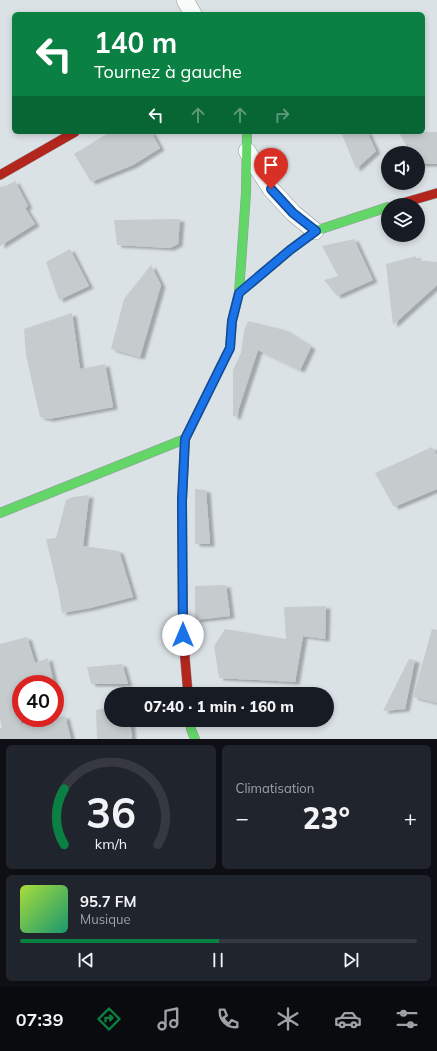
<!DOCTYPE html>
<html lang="fr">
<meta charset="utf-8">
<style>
:root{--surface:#171b24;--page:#20242c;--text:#f1f3f6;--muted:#9ea1a6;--line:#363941;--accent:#0b8043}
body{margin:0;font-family:Mulish,sans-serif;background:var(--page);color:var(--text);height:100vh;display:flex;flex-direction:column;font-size:15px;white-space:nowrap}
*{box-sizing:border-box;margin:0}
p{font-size:13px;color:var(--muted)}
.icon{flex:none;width:22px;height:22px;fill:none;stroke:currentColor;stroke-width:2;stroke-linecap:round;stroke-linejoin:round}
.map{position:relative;height:739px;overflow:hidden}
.drawer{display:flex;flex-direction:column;gap:6px;padding:6px;background:#0d0f14;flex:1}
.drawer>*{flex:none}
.hud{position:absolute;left:12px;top:12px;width:413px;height:122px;border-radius:6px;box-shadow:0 2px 6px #0003;background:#0b8043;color:#fff;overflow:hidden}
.buttons{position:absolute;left:381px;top:146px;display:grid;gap:8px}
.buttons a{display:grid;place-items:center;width:44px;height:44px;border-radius:50%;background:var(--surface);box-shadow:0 2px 6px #0003;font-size:20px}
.speed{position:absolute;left:12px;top:675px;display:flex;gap:8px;font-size:20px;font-weight:700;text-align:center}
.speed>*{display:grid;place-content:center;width:52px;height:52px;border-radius:50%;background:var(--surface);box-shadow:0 2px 6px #0003;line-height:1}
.speed .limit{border:6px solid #d22;background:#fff;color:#111}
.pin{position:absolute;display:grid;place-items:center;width:34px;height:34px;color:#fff;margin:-41px -17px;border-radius:50% 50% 50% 0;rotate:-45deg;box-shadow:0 0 4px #0007}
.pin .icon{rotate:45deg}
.me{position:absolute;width:44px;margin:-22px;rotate:0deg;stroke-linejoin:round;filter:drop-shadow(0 0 3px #0008)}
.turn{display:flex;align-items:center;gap:14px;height:84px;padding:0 16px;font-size:18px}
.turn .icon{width:52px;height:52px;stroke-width:2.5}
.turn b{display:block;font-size:28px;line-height:34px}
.lanes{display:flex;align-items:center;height:38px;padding:0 16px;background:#0003;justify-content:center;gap:20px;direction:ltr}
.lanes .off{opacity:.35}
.big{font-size:30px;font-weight:800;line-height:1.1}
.drawer .tile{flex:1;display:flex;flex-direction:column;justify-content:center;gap:6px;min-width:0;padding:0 14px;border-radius:6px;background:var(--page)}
.drawer .dial{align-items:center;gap:0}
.dial svg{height:104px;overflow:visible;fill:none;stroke:var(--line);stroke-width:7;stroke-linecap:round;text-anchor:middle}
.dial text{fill:var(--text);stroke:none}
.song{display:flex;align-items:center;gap:12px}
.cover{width:48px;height:48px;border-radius:6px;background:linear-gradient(135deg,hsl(80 70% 55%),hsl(160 70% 35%))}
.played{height:4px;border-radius:2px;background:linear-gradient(90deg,var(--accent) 50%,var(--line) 50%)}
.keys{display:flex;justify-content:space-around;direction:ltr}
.heat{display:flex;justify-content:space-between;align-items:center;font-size:22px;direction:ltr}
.drawer .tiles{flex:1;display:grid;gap:6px;grid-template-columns:1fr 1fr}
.tile:last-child{grid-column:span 2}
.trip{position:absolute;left:104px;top:687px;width:230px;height:40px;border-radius:20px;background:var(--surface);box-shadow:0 2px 6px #0003;font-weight:800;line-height:40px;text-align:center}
.tab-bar{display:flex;height:64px;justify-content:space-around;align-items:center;background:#090b0e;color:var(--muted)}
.tab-bar .icon{width:28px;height:28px}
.tab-bar .active{color:var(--accent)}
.tab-bar b{font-size:18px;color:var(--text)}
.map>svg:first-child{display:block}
.building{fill:#c6cbce;filter:url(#shadow)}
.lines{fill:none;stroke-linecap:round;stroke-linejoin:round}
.street-casing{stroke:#92979a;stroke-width:18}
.fast-casing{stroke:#92979a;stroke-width:10}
.jam-casing{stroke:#92979a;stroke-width:10}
.street{stroke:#fafbfb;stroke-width:17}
.fast{stroke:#63d668;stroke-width:9}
.jam{stroke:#b3261e;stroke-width:9}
.route-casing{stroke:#114b97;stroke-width:10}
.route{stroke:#1a73e8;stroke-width:7}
</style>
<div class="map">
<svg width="437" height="739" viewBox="0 0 437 739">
<defs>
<filter id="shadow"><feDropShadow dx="4.5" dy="2.5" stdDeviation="1" flood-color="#0004"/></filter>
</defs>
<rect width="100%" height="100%" fill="#dbe2e6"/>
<!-- building -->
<path class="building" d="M110,132H151L160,148L133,165L91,182L74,154Z
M341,132H367L376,151L356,169Z
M399,132H437V164H418V153H410Z
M15,181L28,206L25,208L35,224L0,246V187L6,186Z
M180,219L178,244L170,248L117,245L114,220Z
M354,239L373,280L337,296L324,280L338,276L322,246Z
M70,249L89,286L59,300L46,262Z
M416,256V260L437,262V285L393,325L386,264Z
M151,265L161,285L140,357L111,349L124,299Z
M72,313L80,369L105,364L113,407L49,419L45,418L40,417L26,355L24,329Z
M248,321L285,330L311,347L300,370L258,350L236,417L233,416V370L241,353L244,331Z
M432,447L437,455V489L394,507L375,473Z
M195,489L206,490L210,544H195Z
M89,495L83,546L119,551L133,597L90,608L62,613L59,594L46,539L56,538L66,500L73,497Z
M226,585L230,616L195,620V586Z
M326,606L325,639L303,636L295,682L219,678L214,646L225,629L286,639L284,607Z
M432,629L437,630V703L413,697Z
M27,637L35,663L48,658L54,684H21V724L65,716L71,739H0V728H2L0,719V644Z
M409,659L415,660L405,709L383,711Z
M122,664L128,684H91L87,667Z
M111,707V720H130L132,739H97L96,710Z"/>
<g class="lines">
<!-- street casing -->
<g class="street-casing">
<path id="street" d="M185,0L193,14
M247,151L271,189L293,213L315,231"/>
</g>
<!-- fast casing -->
<g class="fast-casing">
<path id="fast" d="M239,293L246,193L247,132
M221,366L230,348L232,321L239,293L290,250L315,231L388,207
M0,513L185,439
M190,720L191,729L195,739"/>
</g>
<!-- jam casing -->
<g class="jam-casing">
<path id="jam" d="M0,175L75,132
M396,205L437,193
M188,694L183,635L182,501L185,439L221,366"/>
</g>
<!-- street -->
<use href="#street" class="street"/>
<!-- fast -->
<use href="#fast" class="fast"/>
<!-- jam -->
<use href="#jam" class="jam"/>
</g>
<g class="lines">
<!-- route casing -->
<g class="route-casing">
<path id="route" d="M183,635L182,501L185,439L230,348L232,321L239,293L290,250L316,231L293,213L271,189"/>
</g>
<!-- route -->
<use href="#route" class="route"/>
</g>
</svg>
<div class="buttons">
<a><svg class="icon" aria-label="sound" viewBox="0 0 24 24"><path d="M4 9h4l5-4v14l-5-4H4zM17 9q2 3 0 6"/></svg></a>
<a><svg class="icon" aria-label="layers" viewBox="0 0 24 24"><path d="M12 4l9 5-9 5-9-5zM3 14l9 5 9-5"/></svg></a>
</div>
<div class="speed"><div class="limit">40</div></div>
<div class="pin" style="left:271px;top:189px;background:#d93025"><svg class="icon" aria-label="arrive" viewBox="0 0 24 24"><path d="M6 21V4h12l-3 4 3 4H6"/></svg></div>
<svg class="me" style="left:183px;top:635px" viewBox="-20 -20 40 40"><circle r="19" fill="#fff"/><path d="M0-13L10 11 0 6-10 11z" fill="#1a73e8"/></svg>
<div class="trip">07:40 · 1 min · 160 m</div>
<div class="hud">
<div class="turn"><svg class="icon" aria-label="left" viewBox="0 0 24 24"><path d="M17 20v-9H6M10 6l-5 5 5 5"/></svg><div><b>140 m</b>Tournez à gauche</div></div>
<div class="lanes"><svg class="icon" aria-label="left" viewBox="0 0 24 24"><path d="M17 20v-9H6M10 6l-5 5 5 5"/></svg><svg class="icon off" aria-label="ahead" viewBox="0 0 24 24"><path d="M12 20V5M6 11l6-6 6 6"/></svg><svg class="icon off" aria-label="ahead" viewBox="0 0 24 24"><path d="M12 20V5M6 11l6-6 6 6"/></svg><svg class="icon off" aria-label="right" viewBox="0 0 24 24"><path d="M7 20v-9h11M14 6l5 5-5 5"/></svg></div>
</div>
</div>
<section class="drawer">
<div class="tiles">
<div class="tile dial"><svg viewBox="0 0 100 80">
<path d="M14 69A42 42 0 1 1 86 69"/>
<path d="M14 69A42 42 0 0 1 14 26" stroke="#0b8043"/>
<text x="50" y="56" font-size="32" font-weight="700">36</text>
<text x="50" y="72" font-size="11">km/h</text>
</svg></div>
<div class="tile"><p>Climatisation</p>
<div class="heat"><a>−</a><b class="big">23°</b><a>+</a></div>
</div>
<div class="tile">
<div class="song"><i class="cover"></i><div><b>95.7 FM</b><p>Musique</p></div></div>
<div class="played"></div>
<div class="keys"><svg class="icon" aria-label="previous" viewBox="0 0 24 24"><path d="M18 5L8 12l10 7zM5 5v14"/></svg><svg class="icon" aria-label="pause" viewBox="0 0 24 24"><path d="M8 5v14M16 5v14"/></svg><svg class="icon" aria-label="next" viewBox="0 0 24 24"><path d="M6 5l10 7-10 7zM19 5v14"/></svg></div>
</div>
</div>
</section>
<nav class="tab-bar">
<b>07:39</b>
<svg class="icon active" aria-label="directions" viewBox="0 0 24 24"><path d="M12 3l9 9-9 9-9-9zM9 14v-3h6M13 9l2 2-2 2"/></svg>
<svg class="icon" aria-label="music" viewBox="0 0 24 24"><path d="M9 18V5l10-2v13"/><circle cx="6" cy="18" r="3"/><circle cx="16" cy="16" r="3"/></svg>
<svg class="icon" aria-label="phone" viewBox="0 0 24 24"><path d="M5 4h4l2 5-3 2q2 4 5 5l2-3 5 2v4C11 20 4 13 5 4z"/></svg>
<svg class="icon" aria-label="climate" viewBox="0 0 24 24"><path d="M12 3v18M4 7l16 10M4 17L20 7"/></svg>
<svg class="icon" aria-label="car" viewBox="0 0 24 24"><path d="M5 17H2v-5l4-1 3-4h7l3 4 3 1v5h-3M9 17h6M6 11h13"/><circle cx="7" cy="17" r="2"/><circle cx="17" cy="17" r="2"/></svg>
<svg class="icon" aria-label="filters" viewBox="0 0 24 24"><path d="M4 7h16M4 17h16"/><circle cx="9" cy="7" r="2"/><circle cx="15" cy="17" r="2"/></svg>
</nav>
